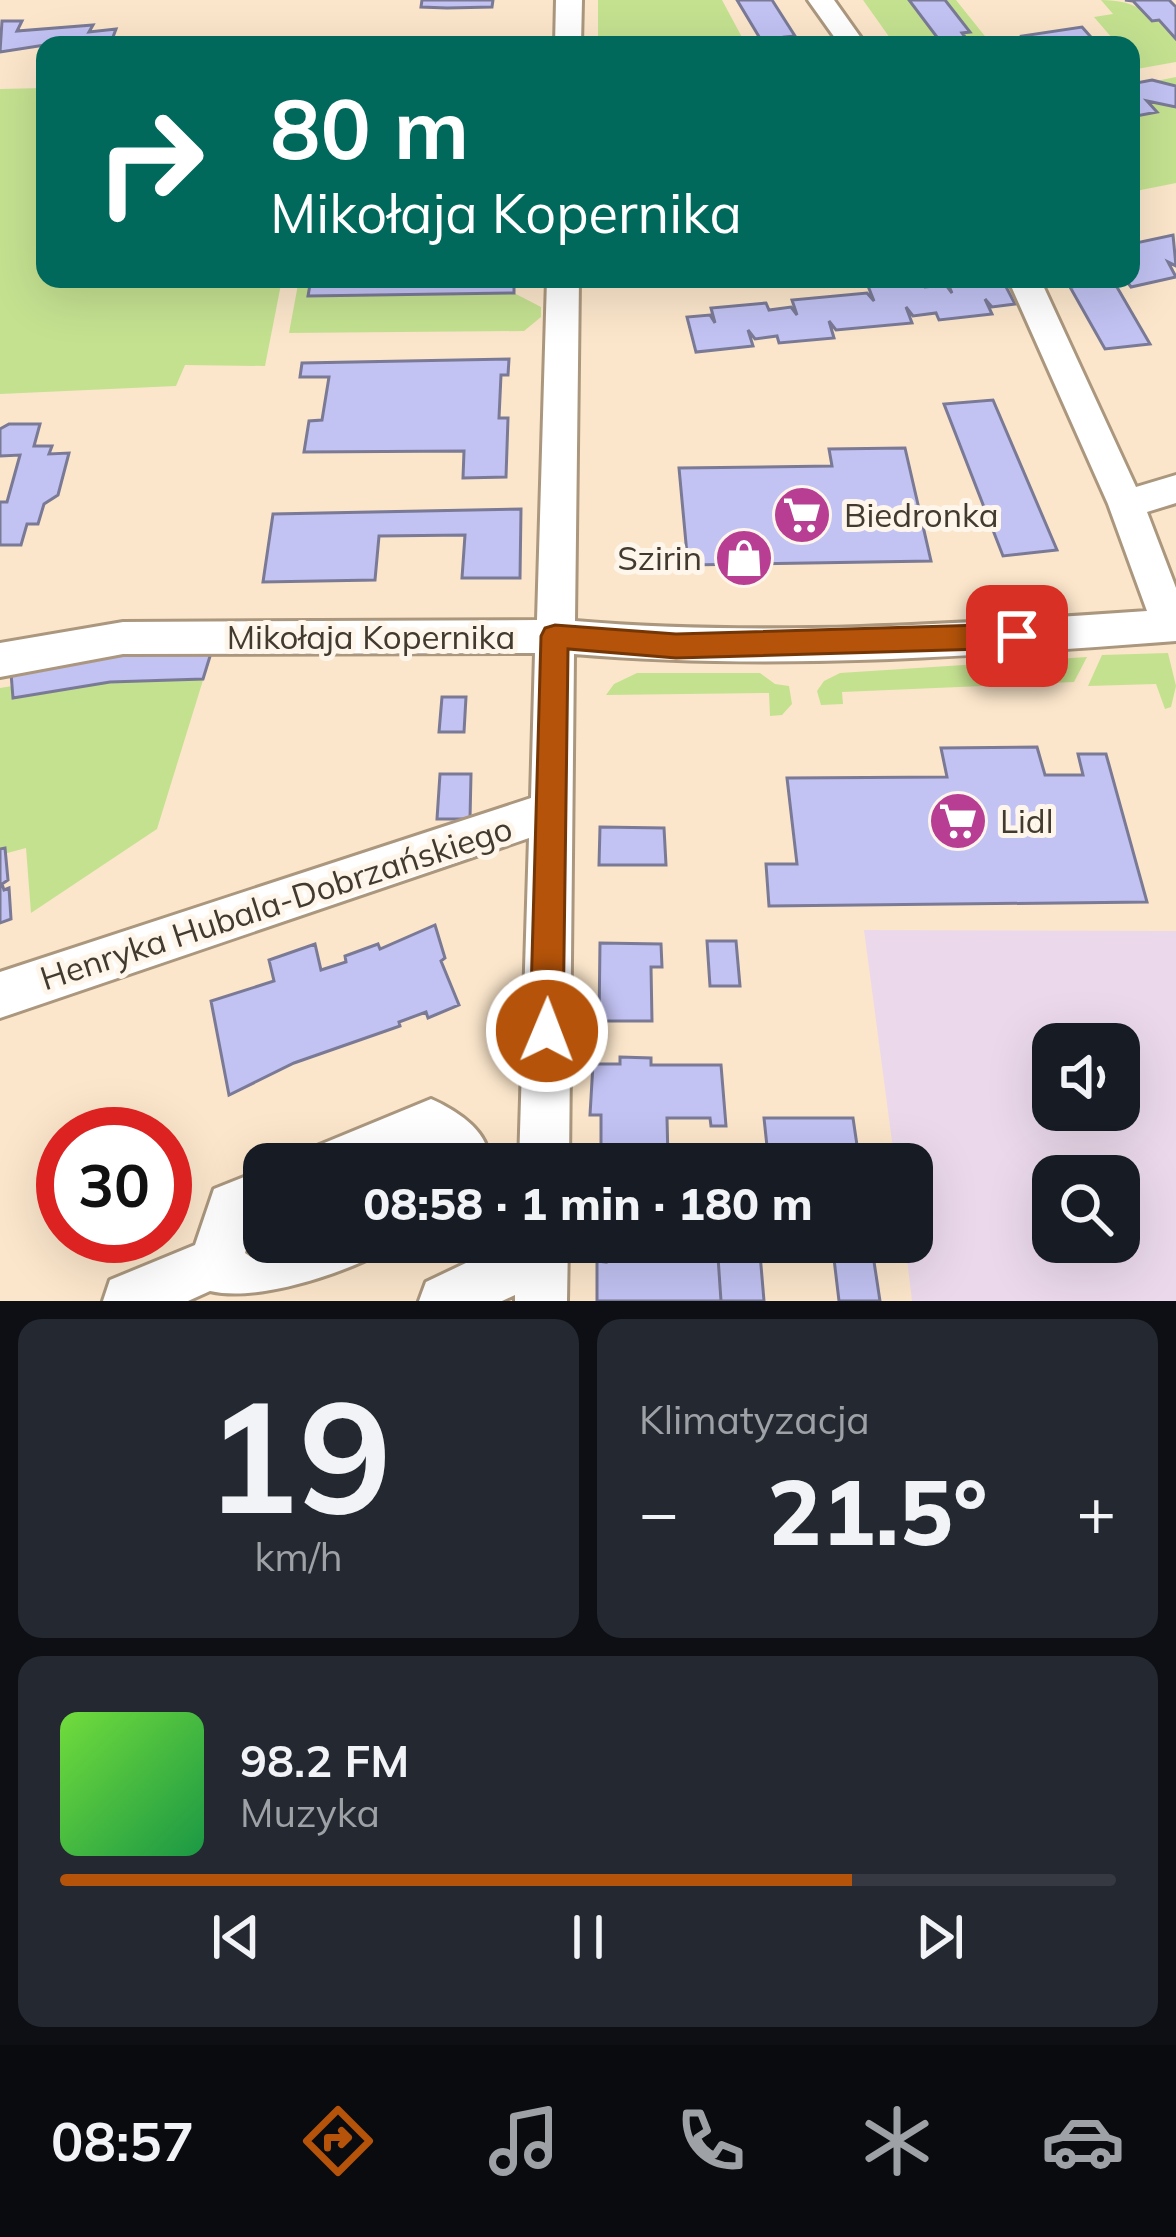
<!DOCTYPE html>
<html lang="pl">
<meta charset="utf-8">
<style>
:root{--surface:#171b24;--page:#242831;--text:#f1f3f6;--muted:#9ea1a6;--line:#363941;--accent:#b45309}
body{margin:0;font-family:Mulish,sans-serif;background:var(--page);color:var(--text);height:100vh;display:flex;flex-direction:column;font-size:45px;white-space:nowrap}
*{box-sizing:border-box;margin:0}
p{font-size:39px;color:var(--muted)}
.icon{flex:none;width:66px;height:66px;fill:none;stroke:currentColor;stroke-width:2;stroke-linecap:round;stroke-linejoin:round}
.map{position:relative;height:1301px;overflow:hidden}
.sheet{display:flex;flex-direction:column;gap:18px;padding:18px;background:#0d0f14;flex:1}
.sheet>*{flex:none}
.hud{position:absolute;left:36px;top:36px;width:1104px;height:252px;border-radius:24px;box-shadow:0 12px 48px #0002;background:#00695c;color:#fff;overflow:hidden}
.tools{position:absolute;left:1032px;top:1023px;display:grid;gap:24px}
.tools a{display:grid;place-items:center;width:108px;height:108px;border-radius:24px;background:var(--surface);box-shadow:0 12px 48px #0002;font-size:60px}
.speed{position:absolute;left:36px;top:1107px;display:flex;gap:24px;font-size:60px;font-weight:700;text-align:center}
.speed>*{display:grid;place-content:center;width:156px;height:156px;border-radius:50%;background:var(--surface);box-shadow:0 12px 48px #0002;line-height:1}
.speed .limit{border:18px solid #d22;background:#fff;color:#111}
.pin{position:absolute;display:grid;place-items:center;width:102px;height:102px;color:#fff;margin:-51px;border-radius:24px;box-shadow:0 6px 18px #0006}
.me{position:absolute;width:132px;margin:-66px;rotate:1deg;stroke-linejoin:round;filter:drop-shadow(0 0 9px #0008)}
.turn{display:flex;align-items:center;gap:42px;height:252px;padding:0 36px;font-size:54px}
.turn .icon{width:156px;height:156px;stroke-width:2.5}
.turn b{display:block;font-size:84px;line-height:102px}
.big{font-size:90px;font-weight:800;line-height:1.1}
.sheet .tile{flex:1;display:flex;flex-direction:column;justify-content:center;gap:18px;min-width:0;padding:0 42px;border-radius:24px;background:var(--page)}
.sheet .dial{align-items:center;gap:0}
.dial b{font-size:156px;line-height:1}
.song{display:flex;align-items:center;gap:36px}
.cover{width:144px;height:144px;border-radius:18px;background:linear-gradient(135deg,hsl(100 70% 55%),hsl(140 70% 35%))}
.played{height:12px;border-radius:6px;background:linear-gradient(90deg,var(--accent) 75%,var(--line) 75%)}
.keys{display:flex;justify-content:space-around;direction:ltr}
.heat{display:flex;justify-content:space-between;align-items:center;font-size:66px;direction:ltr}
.sheet .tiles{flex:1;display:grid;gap:18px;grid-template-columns:1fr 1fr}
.tile:last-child{grid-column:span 2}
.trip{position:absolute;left:243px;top:1143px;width:690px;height:120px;border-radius:24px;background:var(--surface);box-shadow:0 12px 48px #0002;font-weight:800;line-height:120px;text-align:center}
.tabs{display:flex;height:192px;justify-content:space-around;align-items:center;background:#090b0e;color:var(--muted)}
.tabs .icon{width:84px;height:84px}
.tabs .active{color:var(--accent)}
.tabs b{font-size:54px;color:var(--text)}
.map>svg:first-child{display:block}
.education{fill:#ebd9eb;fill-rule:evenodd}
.green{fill:#c4e190}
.building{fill:#c2c2f3;stroke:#7a7a96;stroke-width:3}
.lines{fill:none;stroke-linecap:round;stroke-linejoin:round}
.minor-casing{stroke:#ab977e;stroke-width:6}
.minor{fill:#fff;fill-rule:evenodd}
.route{fill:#b45309;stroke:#753606;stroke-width:3}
.labels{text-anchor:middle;stroke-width:10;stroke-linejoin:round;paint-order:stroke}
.poi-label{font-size:33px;fill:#423a2f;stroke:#fef6eb;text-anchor:start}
.street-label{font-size:33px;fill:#423a2f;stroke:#fef6eb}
</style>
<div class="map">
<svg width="1176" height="1301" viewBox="0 0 1176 1301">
<rect width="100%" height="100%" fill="#fbe6cb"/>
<!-- education -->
<path class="education" d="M864,930L1176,931V1301H912L905,1242H912V1164H895ZM1053,1044H1119V1110H1053ZM1053,1176H1119V1242H1053Z"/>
<!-- green -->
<path class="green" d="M598,0H722L744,41L735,45H598Z
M863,0H956L992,45H895Z
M1101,0C1137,0 1151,14 1176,39V62L1131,70V45H1118L1094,17L1113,14Z
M1176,77V183L1131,192V86Z
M45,88V279H282L265,366L185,365L176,386L0,394V89Z
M299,279H311L309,296L514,293L541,307V317L524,331L289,333Z
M1168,653L1176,686L1171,707L1165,709L1156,684L1088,686L1102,655Z
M1087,657L1074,682L842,692L843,704L821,705L817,691L824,681L840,673Z
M208,664L157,829L31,913L26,848L0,855V688L136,666Z
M637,673H760L775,684L789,686L792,704L782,715L770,716L769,693L606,695L614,684Z"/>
<!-- building -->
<path class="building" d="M422,0H493L492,7L447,8L421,7Z
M737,0H772L795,36L785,37L790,45H753L751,41L761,40Z
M909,0H945L970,32L962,33L971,45H935L929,38L937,37Z
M1125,0H1169L1176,7V39L1159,20L1152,21L1133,1Z
M2,21H22L17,31L93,25L89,32L116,29L110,45H45L0,52Z
M1082,27L1098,45H1029L1022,36Z
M1152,80L1176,86V107L1147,101L1157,112L1131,117V84Z
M1173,235L1176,266L1168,262L1176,277L1131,287L1125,279H1131V257L1137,260L1131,244Z
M311,279H514V293L308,296Z
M946,279H1002L1015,304L992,307L985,299L992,314L939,320L936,313L913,316L906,307L912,323L836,330L829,321L834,338L779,343L777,336L755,339L748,330L753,346L696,352L687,317L710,315L715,323L711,308L766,303L769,310L791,307L797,315L792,300L867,293L874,301L868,286L922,281L925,287L946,285L952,293Z
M1114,282L1150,344L1105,349L1070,287Z
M509,359L508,375H501L499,418H508L506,477L463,478L464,451L304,452L309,421L322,420L329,377H300L302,363Z
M993,400L1057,550L1003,556L944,404Z
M9,424H40L34,446H52L49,454L69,453L58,495L44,504L38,524H27L21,545H0V502H7L20,455L0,456V429Z
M905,448L931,561L688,565L679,468L832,466L829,449Z
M521,509L520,578H462L465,535L379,536L375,580L263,582L273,514Z
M211,653L203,679L110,682L13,698L11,673L122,655Z
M442,697H466L464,732H439Z
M1037,747L1045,775H1083L1078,754H1106L1147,902L769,906L766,864H797L787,778L947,777L941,748Z
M440,774H471L470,819H437Z
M600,827L664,828L666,865H599Z
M5,848L8,880L2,884L4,890L9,888L11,919L0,923V849Z
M435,925L445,958L441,961L459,1005L428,1018L426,1012L399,1022L400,1026L294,1063L229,1095L211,1001L274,981L269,960L315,944L321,970L346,962L345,956L378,944L380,949Z
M707,941H736L740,986H710Z
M600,943L661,944L662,967H651L652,1021H599Z
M620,1057L651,1058V1065H721L726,1126H711L710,1118H667L668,1159H640V1151H601V1115H590L593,1064H620Z
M764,1118H853L858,1152L768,1156Z
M858,1152L860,1164H769L768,1156Z
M590,1242H717L721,1301H597V1261L606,1262V1258L590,1257Z
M717,1242H759L764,1301H721Z
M832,1242H871L880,1301H839Z"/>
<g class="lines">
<!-- minor casing -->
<g class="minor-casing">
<path id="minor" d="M556,0H582L581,45H555Z
M808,0H834L866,45H840Z
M547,279H579L575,621C765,637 957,624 1147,611L1108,504L1008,279H1040L1136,487L1176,475V503L1147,512L1176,588V641C976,656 774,671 574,654L569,1164H519L529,838L0,1018V972L531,798L535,653L123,654L0,677V643L123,622L537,620Z
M431,1099C456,1110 493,1133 488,1164H438L425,1151L395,1164H310L317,1146Z
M264,1169V1219L253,1224L245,1253L251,1257L287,1242H374L366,1260C324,1279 254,1301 210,1291L188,1301H103L110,1280L195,1245L214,1189Z
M510,1242H568L567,1301H515V1295L502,1301H419L426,1282Z"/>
</g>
<!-- minor -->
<use href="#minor" class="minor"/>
</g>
<!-- route -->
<path class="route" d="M1017,624L1027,628L1031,636L1027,644L1017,648L676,658L568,649L563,1031L558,1043L547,1048L535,1043L530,1031L541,636L545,628L555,625L676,634Z"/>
<!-- icons -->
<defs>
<g id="supermarket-disc" transform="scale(3)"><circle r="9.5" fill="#b73e93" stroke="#fef6eb"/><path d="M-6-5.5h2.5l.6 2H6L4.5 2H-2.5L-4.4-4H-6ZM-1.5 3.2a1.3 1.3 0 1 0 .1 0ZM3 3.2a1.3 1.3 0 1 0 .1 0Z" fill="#fff"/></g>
<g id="shop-disc" transform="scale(3)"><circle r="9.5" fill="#b73e93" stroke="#fef6eb"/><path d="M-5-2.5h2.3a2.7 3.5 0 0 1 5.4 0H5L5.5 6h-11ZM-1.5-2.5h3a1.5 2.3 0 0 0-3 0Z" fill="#fff"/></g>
</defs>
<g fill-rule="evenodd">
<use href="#supermarket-disc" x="802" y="515"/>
<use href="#shop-disc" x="744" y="558"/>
<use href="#supermarket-disc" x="958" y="821"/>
</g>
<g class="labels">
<!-- poi labels -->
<g class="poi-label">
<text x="844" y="527">Biedronka</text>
<text x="702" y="570" text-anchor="end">Szirin</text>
<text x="1000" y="833">Lidl</text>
</g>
<!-- street labels -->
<g class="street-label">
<text x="371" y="649">Mikołaja Kopernika</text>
<text transform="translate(276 903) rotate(-18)" y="12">Henryka Hubala-Dobrzańskiego</text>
</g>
</g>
</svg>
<div class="tools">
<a><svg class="icon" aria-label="sound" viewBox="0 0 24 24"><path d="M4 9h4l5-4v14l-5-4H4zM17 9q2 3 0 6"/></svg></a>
<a><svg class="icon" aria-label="search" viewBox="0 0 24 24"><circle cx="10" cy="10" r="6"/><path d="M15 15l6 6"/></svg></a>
</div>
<div class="speed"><div class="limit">30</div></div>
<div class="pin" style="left:1017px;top:636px;background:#d93025"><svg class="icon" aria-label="arrive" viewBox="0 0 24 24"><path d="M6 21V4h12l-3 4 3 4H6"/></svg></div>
<svg class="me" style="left:547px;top:1031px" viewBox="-20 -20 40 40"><circle r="17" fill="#b45309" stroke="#fff" stroke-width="3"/><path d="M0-11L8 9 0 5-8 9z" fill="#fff"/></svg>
<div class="trip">08:58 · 1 min · 180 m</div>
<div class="hud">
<div class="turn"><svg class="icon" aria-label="right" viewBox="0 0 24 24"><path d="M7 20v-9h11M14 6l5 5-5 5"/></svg><div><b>80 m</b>Mikołaja Kopernika</div></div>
</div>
</div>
<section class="sheet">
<div class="tiles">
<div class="tile dial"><b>19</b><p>km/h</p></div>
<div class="tile"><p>Klimatyzacja</p>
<div class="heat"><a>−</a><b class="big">21.5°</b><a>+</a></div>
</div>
<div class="tile">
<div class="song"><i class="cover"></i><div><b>98.2 FM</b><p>Muzyka</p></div></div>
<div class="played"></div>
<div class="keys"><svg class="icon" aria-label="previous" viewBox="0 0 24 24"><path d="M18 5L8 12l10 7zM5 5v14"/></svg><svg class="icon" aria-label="pause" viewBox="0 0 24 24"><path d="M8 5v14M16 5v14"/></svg><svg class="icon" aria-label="next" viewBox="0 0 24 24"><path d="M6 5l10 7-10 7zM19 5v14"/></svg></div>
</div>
</div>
</section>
<nav class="tabs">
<b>08:57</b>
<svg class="icon active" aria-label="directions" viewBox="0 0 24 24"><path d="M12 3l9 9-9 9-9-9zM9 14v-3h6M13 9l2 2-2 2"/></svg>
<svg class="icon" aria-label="music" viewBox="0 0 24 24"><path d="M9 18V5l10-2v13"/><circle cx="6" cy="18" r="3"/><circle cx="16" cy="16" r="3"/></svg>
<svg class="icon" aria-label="phone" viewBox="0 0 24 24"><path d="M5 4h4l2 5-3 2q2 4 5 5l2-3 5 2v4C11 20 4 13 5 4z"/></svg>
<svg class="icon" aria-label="climate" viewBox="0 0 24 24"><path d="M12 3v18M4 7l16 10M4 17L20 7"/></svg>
<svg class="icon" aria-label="car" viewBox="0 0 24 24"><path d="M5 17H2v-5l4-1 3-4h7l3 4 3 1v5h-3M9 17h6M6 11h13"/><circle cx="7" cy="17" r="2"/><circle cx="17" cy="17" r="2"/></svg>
</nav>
